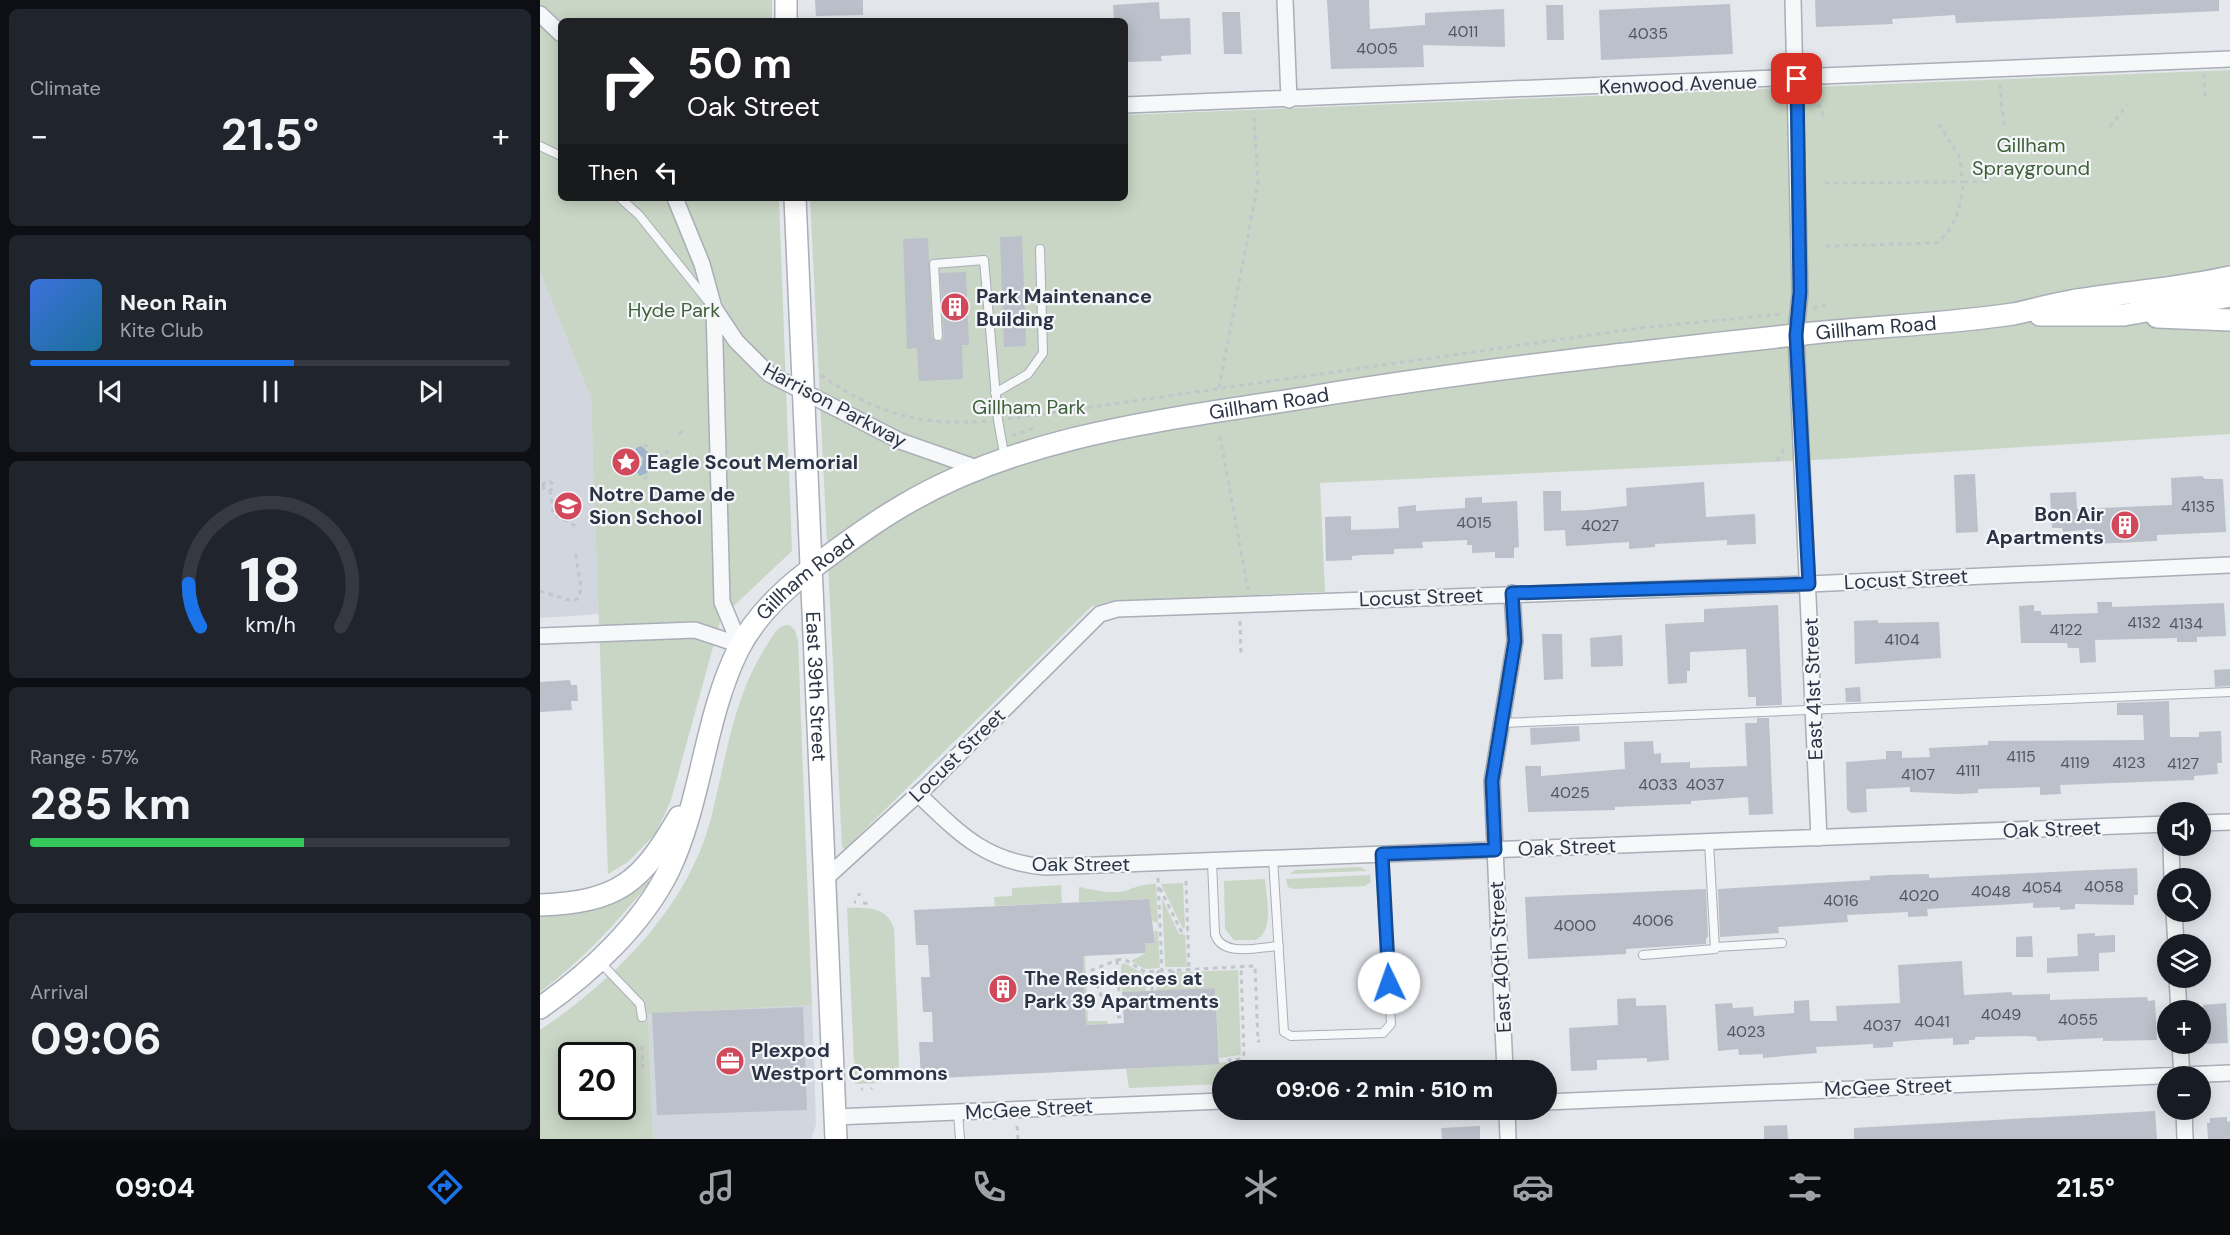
<!DOCTYPE html>
<meta charset="utf-8">
<style>
:root{--surface:#171b24;--page:#20242c;--text:#f1f3f6;--muted:#9ea1a6;--line:#363941;--accent:#1a73e8}
body{margin:0;font-family:"DM Sans",sans-serif;background:var(--page);color:var(--text);height:100vh;display:flex;flex-direction:column;font-size:22px;white-space:nowrap}
*{box-sizing:border-box;margin:0}
p{font-size:20px;color:var(--muted)}
.icon{flex:none;width:33px;height:33px;fill:none;stroke:currentColor;stroke-width:2;stroke-linecap:round;stroke-linejoin:round}
.map{position:relative;flex:1;overflow:hidden}
.panel{display:flex;flex-direction:column;gap:9px;padding:9px;background:#0d0f14;width:540px}
.panel>*{flex:none}
.guide{position:absolute;left:18px;top:18px;width:570px;height:183px;border-radius:9px;box-shadow:0 3px 15px #0003;background:#202124;color:#fff;overflow:hidden}
.buttons{position:absolute;left:1617px;top:802px;display:grid;gap:12px}
.buttons a{display:grid;place-items:center;width:54px;height:54px;border-radius:50%;background:var(--surface);box-shadow:0 3px 15px #0003;font-size:30px}
.speed{position:absolute;left:18px;top:1042px;display:flex;gap:12px;font-size:30px;font-weight:700;text-align:center}
.speed>*{display:grid;place-content:center;width:78px;height:78px;border-radius:50%;background:var(--surface);box-shadow:0 3px 15px #0003;line-height:1}
.speed .limit{border:3px solid #111;border-radius:9px;background:#fff;color:#111}
.pin{position:absolute;display:grid;place-items:center;width:51px;height:51px;color:#fff;margin:-26px;border-radius:12px;box-shadow:0 3px 9px #0006}
.me{position:absolute;width:66px;margin:-33px;rotate:357deg;stroke-linejoin:round;filter:drop-shadow(0 0 4px #0008)}
.turn{display:flex;align-items:center;gap:21px;height:126px;padding:0 30px;font-size:27px}
.turn .icon{width:78px;height:78px;stroke-width:2.5}
.turn b{display:block;font-size:42px;line-height:51px}
.then{display:flex;align-items:center;height:57px;padding:0 30px;background:#0003;gap:12px;font-size:22px}
.big{font-size:45px;font-weight:700;line-height:1.1}
.panel .card{flex:1;display:flex;flex-direction:column;justify-content:center;gap:9px;min-width:0;padding:0 21px;border-radius:9px;background:var(--page)}
.panel .dial{align-items:center;gap:0}
.dial svg{height:156px;overflow:visible;fill:none;stroke:var(--line);stroke-width:7;stroke-linecap:round;text-anchor:middle}
.dial text{fill:var(--text);stroke:none}
.song{display:flex;align-items:center;gap:18px}
.cover{width:72px;height:72px;border-radius:9px;background:linear-gradient(135deg,hsl(220 70% 55%),hsl(200 70% 35%))}
.played{height:6px;border-radius:3px;background:linear-gradient(90deg,var(--accent) 55%,var(--line) 55%)}
.keys{display:flex;justify-content:space-around;direction:ltr}
.heat{display:flex;justify-content:space-between;align-items:center;font-size:33px;direction:ltr}
.charge{height:9px;border-radius:4px;background:linear-gradient(90deg,#34c759 57%,var(--line) 0)}
.trip{position:absolute;left:672px;top:1060px;width:345px;height:60px;border-radius:30px;background:var(--surface);box-shadow:0 3px 15px #0003;font-weight:700;line-height:60px;text-align:center}
.menu{display:flex;height:96px;justify-content:space-around;align-items:center;background:#090b0e;color:var(--muted)}
.menu .icon{width:42px;height:42px}
.menu .active{color:var(--accent)}
.menu b{font-size:27px;color:var(--text)}
main{display:flex;flex:1;min-height:0}
.map>svg:first-child{display:block}
.built{fill:#d2d6de}
.green{fill:#c9d6c5;fill-rule:evenodd}
.water{fill:#9fb4cc}
.building{fill:#bbc0ca}
.lines{fill:none;stroke-linecap:round;stroke-linejoin:round}
.service-casing{stroke:#a9aeb7;stroke-width:10}
.minor-casing{stroke:#a9aeb7;stroke-width:18}
.secondary-casing{stroke:#a9aeb7;stroke-width:24}
.path{stroke:#c2c5cb;stroke-width:3;stroke-dasharray:4.5 4.5;stroke-linecap:butt}
.service{stroke:#f7f8fa;stroke-width:8}
.minor{stroke:#f7f8fa;stroke-width:15}
.secondary{stroke:#fff;stroke-width:21}
.route-casing{stroke:#114b97;stroke-width:15}
.route{stroke:#1a73e8;stroke-width:10}
.labels{text-anchor:middle;stroke-width:4.5;stroke-linejoin:round;paint-order:stroke}
.number-label{font-size:16px;fill:#4f5766}
.street-label{font-size:20px;fill:#2b3445;stroke:#f4f6f9}
.park-label{font-size:20px;fill:#3f6138;stroke:#f4f6f9}
.poi-label{font-size:20px;font-weight:bold;fill:#2b3445;stroke:#f4f6f9;text-anchor:start}
</style>
<main>
<section class="panel">
<div class="card"><p>Climate</p>
<div class="heat"><a>−</a><b class="big">21.5°</b><a>+</a></div>
</div>
<div class="card">
<div class="song"><i class="cover"></i><div><b>Neon Rain</b><p>Kite Club</p></div></div>
<div class="played"></div>
<div class="keys"><svg class="icon" aria-label="previous" viewBox="0 0 24 24"><path d="M18 5L8 12l10 7zM5 5v14"/></svg><svg class="icon" aria-label="pause" viewBox="0 0 24 24"><path d="M8 5v14M16 5v14"/></svg><svg class="icon" aria-label="next" viewBox="0 0 24 24"><path d="M6 5l10 7-10 7zM19 5v14"/></svg></div>
</div>
<div class="card dial"><svg viewBox="0 0 100 80">
<path d="M14 69A42 42 0 1 1 86 69"/>
<path d="M14 69A42 42 0 0 1 8 47" stroke="#1a73e8"/>
<text x="50" y="56" font-size="32" font-weight="700">18</text>
<text x="50" y="72" font-size="11">km/h</text>
</svg></div>
<div class="card"><p>Range · 57%</p><b class="big">285 km</b><div class="charge"></div></div>
<div class="card"><p>Arrival</p><b class="big">09:06</b></div>
</section>
<div class="map">
<svg width="1690" height="1139" viewBox="0 0 1690 1139">
<rect width="100%" height="100%" fill="#e4e7ec"/>
<!-- built -->
<path class="built" d="M0,272L51,398L60,614L0,618Z
M272,1005L276,1125L271,1139H113L108,1014Z"/>
<!-- green -->
<path class="green" d="M0,0H232V21H21V198H239L252,551L181,618L131,800L116,833L88,862L68,874L51,398L0,272Z
M1690,70V434L1294,459L780,483L785,592L571,601L551,607L305,849L302,847L270,198H585V115Z
M249,625L255,630L258,641L272,1005L108,1014L113,1139H0V1030C73,981 146,909 170,822C186,761 192,699 227,645C233,636 237,625 249,625ZM32,1056H82V1107H32Z
M820,867L827,871L749,874L756,870Z
M830,875L831,882L825,886L753,889L748,887L746,879Z
M105,879L110,882C76,923 43,960 0,992V910Z
M725,879C726,897 735,930 716,940H694L685,929L684,881Z
M643,883L645,928L643,929L621,884Z
M616,884L618,923L610,920L609,899L539,902V887C554,890 572,895 588,890C598,886 605,884 616,884Z
M521,885L522,903L455,906L454,897L472,896V888Z
M622,898L639,934H645L647,967H625Z
M307,908C327,907 348,907 354,929L359,1066C353,1086 332,1083 315,1084Z
M614,931H618L620,968L605,969L591,961L606,953L605,943L615,942Z
M543,956H545L548,1021H567L568,1024L546,1025Z
M584,963L604,974L606,991L582,992L581,965Z
M698,970L701,1055L679,1058L675,988L616,991V988L638,972Z
M687,1062V1071H682V1084L589,1088L586,1069Z"/>
<!-- water -->
<path class="water" d="M101,446C112,453 113,463 107,473L100,476L96,471L102,465L103,458L96,451V448Z"/>
<!-- building -->
<path class="building" d="M275,0H323V15L276,16Z
M787,0H829L830,29L885,25V13L964,9L965,47L883,45L884,67L791,69Z
M1275,0H1679V11L1416,23L1415,15L1352,19L1353,24L1276,27Z
M619,2L620,19L650,18L651,54L621,56L622,61L585,62V21H574L573,5Z
M1190,4L1193,54L1061,60L1059,10Z
M1006,5H1023L1024,40H1007Z
M682,12H700L702,54H684Z
M482,236L486,346L464,347L460,237Z
M388,238L392,336L396,342L402,341L404,336L400,273L426,272L429,345H422L423,379L379,381L377,348L367,349L363,239Z
M1435,474L1438,532L1416,533L1414,475Z
M1662,476L1665,479H1683L1686,532L1617,535V541L1555,544L1554,529L1523,532L1522,528H1512L1510,493L1536,492L1537,509L1632,505L1631,478Z
M1164,482L1166,517L1215,514L1216,544L1187,545V540L1115,544V547L1089,549V542L1026,546L1025,530L1004,531L1003,491H1021V511L1048,510L1087,506L1086,488Z
M942,497V503L977,501L979,547L974,548V558H955V552L932,553V545H927V540L882,542L883,548L854,549V554L821,555L812,556V560L786,561L785,517L811,516V530L859,528L858,507L876,505V511L925,508V498Z
M1557,602H1572V607L1684,603L1686,636L1657,637V642H1637V638L1555,640L1556,662L1540,663L1539,648H1528L1527,643H1481L1479,606L1494,605V611H1501V615L1558,613Z
M1238,605L1242,705L1216,706V697H1208L1206,649L1150,652V671H1147V683L1128,684L1125,624L1164,622V609Z
M1338,620V623L1399,622L1401,658L1315,664L1314,621Z
M1002,634H1022L1023,679L1004,680Z
M1082,635L1083,666L1051,667L1050,638Z
M1690,669V686L1675,687L1674,670Z
M30,680L31,685H37L38,701H31L32,710L0,712V682Z
M1320,687L1321,702H1306L1305,688Z
M1629,701L1630,737H1659V732L1681,731L1682,763H1677L1678,774L1654,776V780L1520,785L1521,794L1500,795V787L1438,789V793L1419,794L1370,792V787L1326,789L1327,812L1311,813L1307,809L1306,762L1346,759V751H1362V758L1390,757L1389,748L1448,745V741L1604,740L1603,715H1577V703Z
M1217,718H1229L1233,814L1209,815L1208,797L1151,801V804L1075,807V810L988,812L985,766H1001V776L1085,769L1084,742L1113,741L1114,754L1121,753V763L1150,762V768L1207,766L1205,723H1217Z
M1039,726L1040,741L991,745L990,728Z
M1597,868L1598,895H1594V905L1535,904V909L1520,910V907L1493,908V903L1387,909L1388,916L1368,917V912L1307,915L1308,922L1238,927L1239,933L1180,937L1178,889L1330,880V876L1350,875L1389,874V878Z
M1166,889L1168,937L1166,938V944L1086,949V954L988,959L985,897Z
M609,899L615,943H605L606,953L543,956L546,1025L584,1023L582,992L675,988L679,1064L381,1079L379,1042H393L392,1012H383L381,977H390L388,945H376L374,910Z
M1555,933V936L1575,935V952L1559,953V971L1507,973V958L1538,956L1537,934Z
M1492,936L1493,957H1476V937Z
M1422,961L1424,995L1472,992V995L1510,994V1000L1607,997L1608,1001L1615,1000L1617,1040L1563,1041V1038L1497,1041L1496,1037L1487,1036L1435,1037V1040H1429V1044L1413,1045V1038L1376,1040L1353,1042V1047L1333,1048V1044L1276,1047L1277,1053L1223,1058V1054L1199,1055L1198,1049L1178,1051L1175,1004L1192,1003L1193,1008L1213,1007L1214,1016L1254,1013V1001L1269,1000L1270,1021H1297L1296,1006L1360,1003L1358,965Z
M1096,998V1006L1126,1005L1129,1060L1107,1062V1058L1057,1060V1070L1031,1071L1029,1028L1078,1025L1077,999Z
M1686,1003L1688,1043L1664,1044L1663,1005Z
M263,1007L267,1110L117,1115L112,1013Z
M1615,1111L1617,1139H1314V1128Z
M1687,1117V1122L1690,1121V1139H1668L1667,1123H1670V1118Z
M1247,1125L1248,1139H1224V1126Z
M940,1126V1139H902L901,1128Z"/>
<g class="lines">
<!-- service casing -->
<g class="service-casing">
<path id="service" d="M0,146L21,156
M80,198L99,215L167,300
M398,336L394,264L444,260L458,420L465,459
M455,393L488,374L503,353L500,249
M962,723L1690,692
M733,859L744,1032L751,1036L843,1033L851,1024L842,854
M672,861L675,934C682,958 720,947 739,946
M1176,947L1242,943
M1103,955L1175,949L1169,842
M59,961L100,1004L102,1017
M418,1112L420,1139"/>
</g>
<!-- minor casing -->
<g class="minor-casing">
<path id="minor" d="M745,0L749,100
M1253,0L1260,292L1256,335L1279,838
M0,14L21,34
M585,105L1690,59
M135,198L162,264L174,308L182,602L200,645
M174,308L196,341L229,374L360,441L440,469
M0,636L155,630L200,645
M378,794C419,833 445,862 505,867L1628,824
M1660,823L1690,822
M1631,846L1632,879
M286,878L388,785L560,614L577,609L1269,584L1690,565
M1634,912L1636,945
M1637,978L1639,1011
M1640,1044L1642,1077
M965,1071L952,781L975,641L972,593
M1006,1102L1690,1073
M967,1110L968,1139
M1644,1110L1645,1139
M295,1117L682,1101"/>
</g>
<!-- secondary casing -->
<g class="secondary-casing">
<g id="secondary">
<path d="M246,0V21"/>
<path id="s1" d="M255,198L296,1139"/>
<path d="M1500,315H1584L1690,296"/>
<path d="M1617,317L1690,320"/>
<path d="M0,905C78,902 101,883 139,817"/>
<path id="s2" d="M0,1008C50,973 102,925 129,870C162,800 164,719 198,650C214,618 243,590 271,569C300,547 331,524 362,506C486,432 636,419 776,396C941,369 1107,351 1273,333C1339,326 1407,324 1473,314C1493,310 1512,304 1531,301C1585,292 1637,289 1690,277"/>
</g>
</g>
<!-- path -->
<path class="path" d="M1664,74L1665,100
M1460,84L1462,112
M1271,98L1282,109L1283,121
M1463,112L1464,128
M1570,127L1587,105
M1285,183L1423,182L1419,156L1398,123
M1286,246L1396,243C1414,233 1423,201 1423,182L1450,181
M1273,308L1287,305
M281,375C334,413 382,427 446,421
M679,388L718,183L714,115
M468,419L1100,328L1243,314
M139,434L145,429
M472,436L494,428
M680,436L708,590
M104,444L111,450
M113,453L114,470
M117,456L124,455L131,447
M1237,461L1245,447
M117,467H123L131,475
M104,479L110,474
M3 486a5 5 0 1 1 10 0a5 5 0 1 1-10 0Z
M139,488L145,493
M10,490L13,514L36,526
M0,591L32,601L39,598L41,587L35,551
M700,621L701,655
M618,878L622,971L715,966L718,1041H720
M646,881L649,969
M620,888L641,931H648
M319,893V896
M314,902H316
M323,903L332,904
M577,960L580,1006L565,1007L552,970Z
M577,960L584,959L605,972L622,971
M618,971V983
M556,982L567,981
M612,991V987L637,970
M577,1017H580V1006
M102,1046L103,1069
M690,1071L689,1060L701,1059L704,1054L701,967
M321,1089H323
M331,1089L332,1088
M477,1126L478,1139"/>
<!-- service -->
<use href="#service" class="service"/>
<!-- minor -->
<use href="#minor" class="minor"/>
<!-- secondary -->
<use href="#secondary" class="secondary"/>
</g>
<g class="lines">
<!-- route casing -->
<g class="route-casing">
<path id="route" d="M849,983L842,854L955,850L952,781L975,641L972,593L1269,584L1256,335L1260,292L1257,79"/>
</g>
<!-- route -->
<use href="#route" class="route"/>
</g>
<!-- icons -->
<defs>
<g id="building-disc" transform="scale(1.5)"><circle r="9.5" fill="#d1495b" stroke="#f4f6f9"/><path d="M-4-6H4V6H1V3H-1V6H-4ZM-2.5-4.3h1.7v1.8h-1.7ZM.8-4.3h1.7v1.8H.8ZM-2.5-1h1.7V.8h-1.7ZM.8-1h1.7V.8H.8Z" fill="#fff"/></g>
<g id="sight-disc" transform="scale(1.5)"><circle r="9.5" fill="#d1495b" stroke="#f4f6f9"/><path d="M0-6L1.8-2.2L6-1.7L2.9 1.2L3.7 5.4L0 3.3L-3.7 5.4L-2.9 1.2L-6-1.7L-1.8-2.2Z" fill="#fff"/></g>
<g id="school-disc" transform="scale(1.5)"><circle r="9.5" fill="#d1495b" stroke="#f4f6f9"/><path d="M0-5L7-2L0 1L-7-2ZM-4 1L0 2.5L4 1V4Q0 6-4 4Z" fill="#fff"/></g>
<g id="office-disc" transform="scale(1.5)"><circle r="9.5" fill="#d1495b" stroke="#f4f6f9"/><path d="M-6-3h4V-5.5h4V-3h4V5H-6ZM-1-4.5V-3h2v-1.5ZM-6 0V1H6V0Z" fill="#fff"/></g>
</defs>
<g fill-rule="evenodd">
<use href="#building-disc" x="415" y="307"/>
<use href="#sight-disc" x="86" y="462"/>
<use href="#school-disc" x="28" y="506"/>
<use href="#building-disc" x="1585" y="525"/>
<use href="#building-disc" x="463" y="989"/>
<use href="#office-disc" x="190" y="1061"/>
</g>
<g class="labels">
<!-- number labels -->
<g class="number-label">
<text x="923" y="37">4011</text>
<text x="1108" y="39">4035</text>
<text x="837" y="54">4005</text>
<text x="1658" y="512">4135</text>
<text x="934" y="528">4015</text>
<text x="1060" y="531">4027</text>
<text x="1604" y="628">4132</text>
<text x="1646" y="629">4134</text>
<text x="1526" y="635">4122</text>
<text x="1362" y="645">4104</text>
<text x="1481" y="762">4115</text>
<text x="1535" y="768">4119</text>
<text x="1589" y="768">4123</text>
<text x="1643" y="769">4127</text>
<text x="1428" y="776">4111</text>
<text x="1378" y="780">4107</text>
<text x="1118" y="790">4033</text>
<text x="1165" y="790">4037</text>
<text x="1030" y="798">4025</text>
<text x="1564" y="892">4058</text>
<text x="1502" y="893">4054</text>
<text x="1451" y="897">4048</text>
<text x="1379" y="901">4020</text>
<text x="1301" y="906">4016</text>
<text x="1113" y="926">4006</text>
<text x="1035" y="931">4000</text>
<text x="1461" y="1020">4049</text>
<text x="1538" y="1025">4055</text>
<text x="1392" y="1027">4041</text>
<text x="1342" y="1031">4037</text>
<text x="1206" y="1037">4023</text>
</g>
<!-- street labels -->
<g class="street-label">
<text transform="translate(1138 84) rotate(-2)" y="7">Kenwood Avenue</text>
<text dy="7" stroke="none"><textPath href="#s2" startOffset="1638">Gillham Road</textPath></text>
<text dy="7" stroke="none"><textPath href="#s2" startOffset="1026">Gillham Road</textPath></text>
<text transform="translate(295 405) rotate(28)" y="7">Harrison Parkway</text>
<text transform="translate(1366 579) rotate(-3)" y="7">Locust Street</text>
<text dy="7" stroke="none"><textPath href="#s2" startOffset="522">Gillham Road</textPath></text>
<text transform="translate(881 597) rotate(-2)" y="7">Locust Street</text>
<text dy="7" stroke="none"><textPath href="#s1" startOffset="489">East 39th Street</textPath></text>
<text transform="translate(1273 689) rotate(-92)" y="7">East 41st Street</text>
<text transform="translate(417 755) rotate(-44)" y="7">Locust Street</text>
<text transform="translate(1512 829) rotate(-2)" y="7">Oak Street</text>
<text transform="translate(1027 847) rotate(-2)" y="7">Oak Street</text>
<text x="541" y="871">Oak Street</text>
<text transform="translate(960 957) rotate(-93)" y="7">East 40th Street</text>
<text transform="translate(1348 1087) rotate(-2)" y="7">McGee Street</text>
<text transform="translate(489 1109) rotate(-3)" y="7">McGee Street</text>
</g>
<!-- park labels -->
<g class="park-label">
<text x="1491" y="152">Gillham<tspan x="1491" dy="23">Sprayground</tspan></text>
<text x="134" y="317">Hyde Park</text>
<text x="489" y="414">Gillham Park</text>
</g>
<!-- poi labels -->
<g class="poi-label">
<text x="436" y="303">Park Maintenance<tspan x="436" dy="23">Building</tspan></text>
<text x="107" y="469">Eagle Scout Memorial</text>
<text x="49" y="501">Notre Dame de<tspan x="49" dy="23">Sion School</tspan></text>
<text x="1564" y="521" text-anchor="end">Bon Air<tspan x="1564" dy="23">Apartments</tspan></text>
<text x="484" y="985">The Residences at<tspan x="484" dy="23">Park 39 Apartments</tspan></text>
<text x="211" y="1057">Plexpod<tspan x="211" dy="23">Westport Commons</tspan></text>
</g>
</g>
</svg>
<div class="buttons">
<a><svg class="icon" aria-label="sound" viewBox="0 0 24 24"><path d="M4 9h4l5-4v14l-5-4H4zM17 9q2 3 0 6"/></svg></a>
<a><svg class="icon" aria-label="search" viewBox="0 0 24 24"><circle cx="10" cy="10" r="6"/><path d="M15 15l6 6"/></svg></a>
<a><svg class="icon" aria-label="layers" viewBox="0 0 24 24"><path d="M12 4l9 5-9 5-9-5zM3 14l9 5 9-5"/></svg></a>
<a>+</a>
<a>−</a>
</div>
<div class="speed"><div class="limit">20</div></div>
<div class="pin" style="left:1257px;top:79px;background:#d93025"><svg class="icon" aria-label="arrive" viewBox="0 0 24 24"><path d="M6 21V4h12l-3 4 3 4H6"/></svg></div>
<svg class="me" style="left:849px;top:983px" viewBox="-20 -20 40 40"><circle r="19" fill="#fff"/><path d="M0-13L10 11 0 6-10 11z" fill="#1a73e8"/></svg>
<div class="trip">09:06 · 2 min · 510 m</div>
<div class="guide">
<div class="turn"><svg class="icon" aria-label="right" viewBox="0 0 24 24"><path d="M7 20v-9h11M14 6l5 5-5 5"/></svg><div><b>50 m</b>Oak Street</div></div>
<div class="then">Then<svg class="icon" aria-label="left" viewBox="0 0 24 24"><path d="M17 20v-9H6M10 6l-5 5 5 5"/></svg></div>
</div>
</div>
</main>
<nav class="menu">
<b>09:04</b>
<svg class="icon active" aria-label="directions" viewBox="0 0 24 24"><path d="M12 3l9 9-9 9-9-9zM9 14v-3h6M13 9l2 2-2 2"/></svg>
<svg class="icon" aria-label="music" viewBox="0 0 24 24"><path d="M9 18V5l10-2v13"/><circle cx="6" cy="18" r="3"/><circle cx="16" cy="16" r="3"/></svg>
<svg class="icon" aria-label="phone" viewBox="0 0 24 24"><path d="M5 4h4l2 5-3 2q2 4 5 5l2-3 5 2v4C11 20 4 13 5 4z"/></svg>
<svg class="icon" aria-label="climate" viewBox="0 0 24 24"><path d="M12 3v18M4 7l16 10M4 17L20 7"/></svg>
<svg class="icon" aria-label="car" viewBox="0 0 24 24"><path d="M5 17H2v-5l4-1 3-4h7l3 4 3 1v5h-3M9 17h6M6 11h13"/><circle cx="7" cy="17" r="2"/><circle cx="17" cy="17" r="2"/></svg>
<svg class="icon" aria-label="filters" viewBox="0 0 24 24"><path d="M4 7h16M4 17h16"/><circle cx="9" cy="7" r="2"/><circle cx="15" cy="17" r="2"/></svg>
<b>21.5°</b>
</nav>
